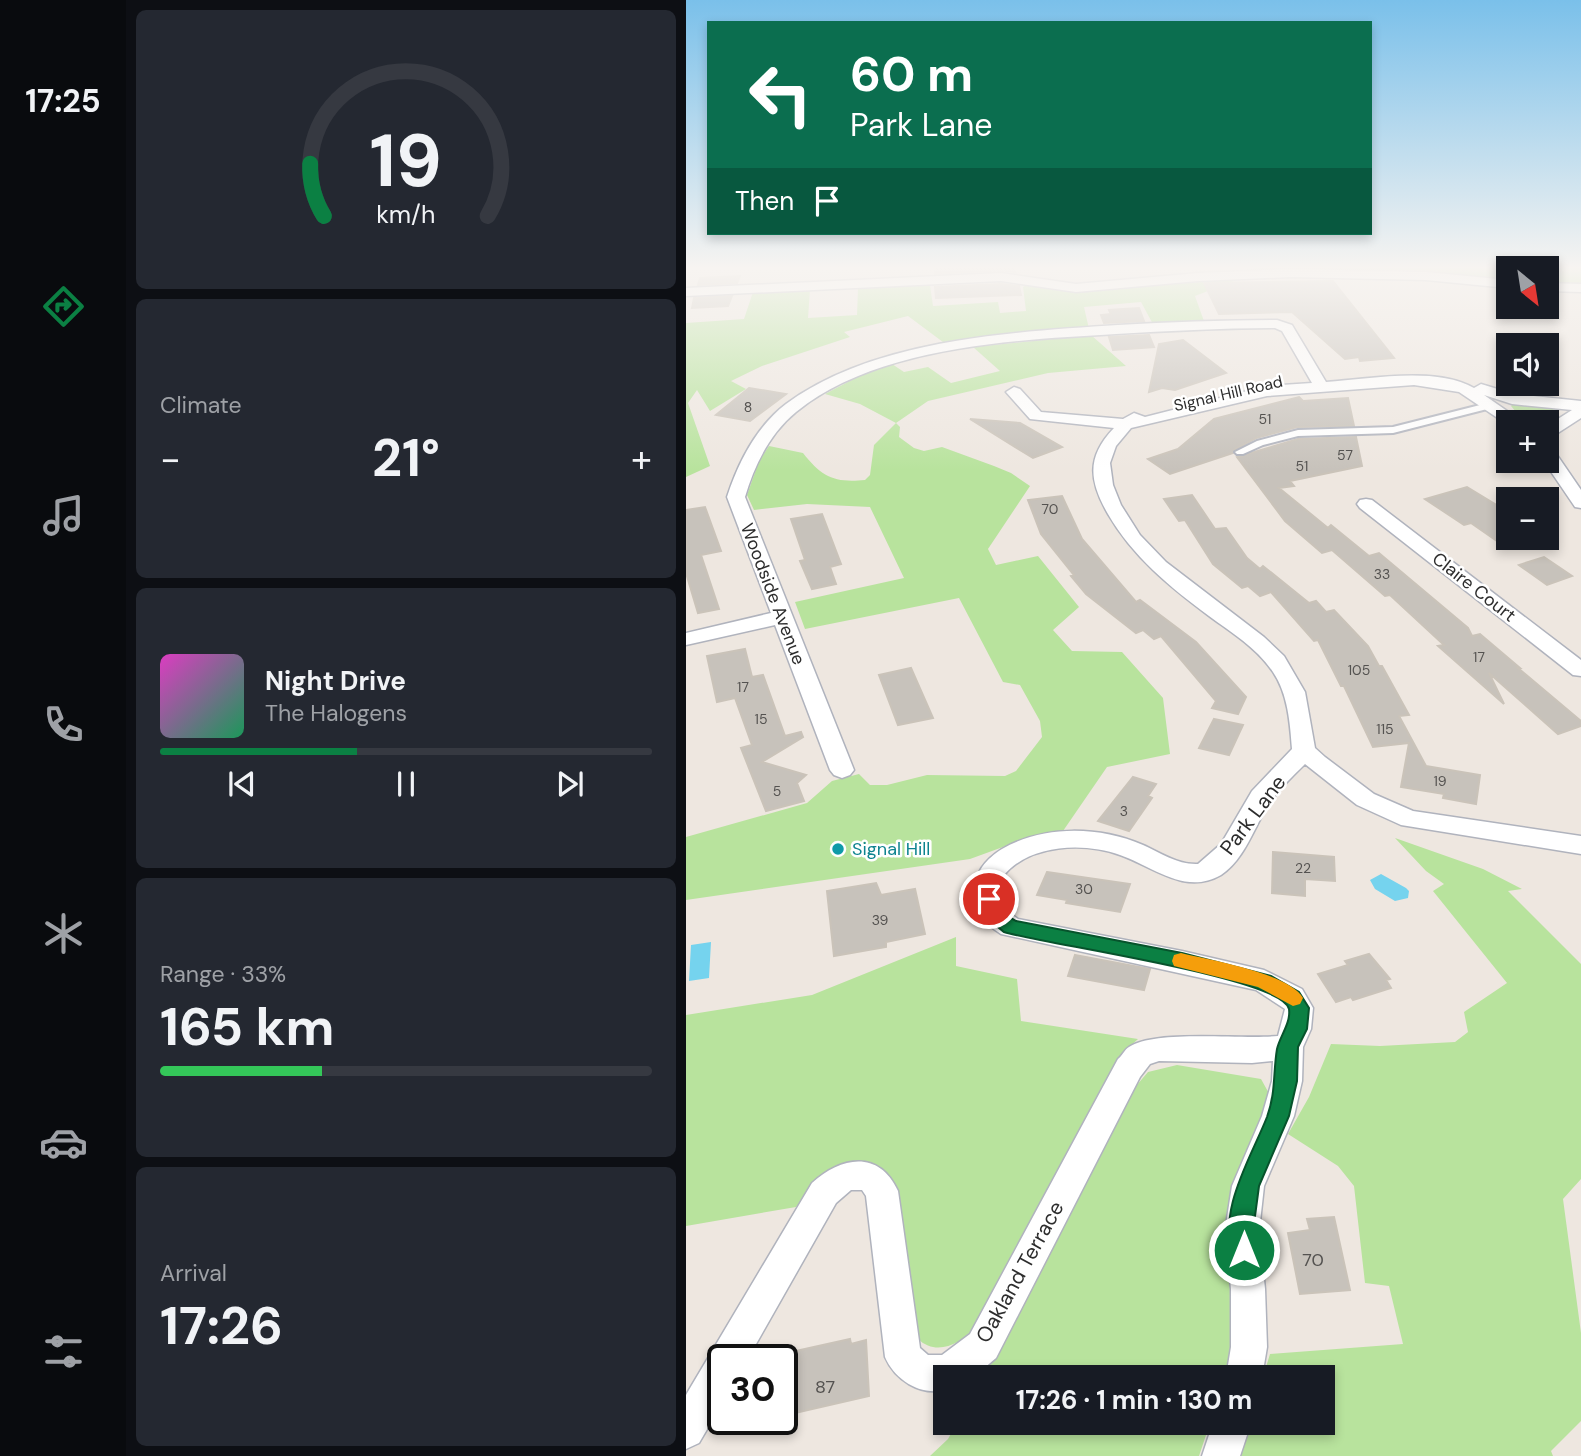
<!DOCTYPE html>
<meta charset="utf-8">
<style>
:root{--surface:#171b24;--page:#242831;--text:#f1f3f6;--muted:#9ea1a6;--line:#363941;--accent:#0b8043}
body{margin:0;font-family:"DM Sans",sans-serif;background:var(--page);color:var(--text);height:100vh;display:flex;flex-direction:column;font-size:26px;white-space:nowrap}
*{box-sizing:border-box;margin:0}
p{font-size:23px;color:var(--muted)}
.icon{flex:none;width:38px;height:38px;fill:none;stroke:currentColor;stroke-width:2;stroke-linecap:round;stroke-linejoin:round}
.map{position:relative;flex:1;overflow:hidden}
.details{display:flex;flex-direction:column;gap:10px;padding:10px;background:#0d0f14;width:560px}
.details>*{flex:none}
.guide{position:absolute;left:21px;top:21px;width:665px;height:214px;border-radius:0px;box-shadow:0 4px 10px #0003;background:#0b6e4f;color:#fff;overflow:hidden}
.needle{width:46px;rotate:150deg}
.buttons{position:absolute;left:810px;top:256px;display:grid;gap:14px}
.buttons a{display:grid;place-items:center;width:63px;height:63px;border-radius:0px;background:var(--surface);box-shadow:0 4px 10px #0003;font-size:35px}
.speed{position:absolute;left:21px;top:1344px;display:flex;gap:14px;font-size:35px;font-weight:700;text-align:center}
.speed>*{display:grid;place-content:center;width:91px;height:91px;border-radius:50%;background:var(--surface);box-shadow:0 4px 10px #0003;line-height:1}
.speed .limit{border:4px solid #111;border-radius:10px;background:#fff;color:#111}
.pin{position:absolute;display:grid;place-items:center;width:60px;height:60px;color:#fff;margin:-30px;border:4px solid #fff;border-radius:50%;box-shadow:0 2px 7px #0007}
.me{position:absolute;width:77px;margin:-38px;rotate:0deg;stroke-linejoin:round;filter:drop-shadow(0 0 5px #0008)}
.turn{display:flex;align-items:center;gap:24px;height:147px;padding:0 28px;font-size:32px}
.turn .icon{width:91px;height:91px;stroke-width:2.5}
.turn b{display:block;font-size:49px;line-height:60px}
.then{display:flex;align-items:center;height:66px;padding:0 28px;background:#0003;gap:14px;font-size:26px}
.big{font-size:52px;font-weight:700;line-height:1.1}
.details .widget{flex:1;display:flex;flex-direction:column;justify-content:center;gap:10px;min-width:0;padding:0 24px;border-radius:10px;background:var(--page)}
.details .dial{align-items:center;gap:0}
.dial svg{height:182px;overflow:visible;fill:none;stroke:var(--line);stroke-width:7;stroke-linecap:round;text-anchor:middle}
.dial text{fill:var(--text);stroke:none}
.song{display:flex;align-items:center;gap:21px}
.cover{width:84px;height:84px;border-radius:10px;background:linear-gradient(135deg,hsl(310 70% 55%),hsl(150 70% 35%))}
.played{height:7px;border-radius:4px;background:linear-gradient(90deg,var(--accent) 40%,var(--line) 40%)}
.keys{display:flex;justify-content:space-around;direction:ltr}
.heat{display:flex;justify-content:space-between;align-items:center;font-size:38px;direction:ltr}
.charge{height:10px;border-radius:5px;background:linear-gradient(90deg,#34c759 33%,var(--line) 0)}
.trip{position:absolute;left:247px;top:1365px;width:402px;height:70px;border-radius:0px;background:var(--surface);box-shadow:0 4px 10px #0003;font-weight:700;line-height:70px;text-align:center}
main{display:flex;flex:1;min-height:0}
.dock{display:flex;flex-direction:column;width:126px;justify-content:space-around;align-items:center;background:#090b0e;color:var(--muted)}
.dock .icon{width:49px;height:49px}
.dock .selected{color:var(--accent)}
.dock b{font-size:32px;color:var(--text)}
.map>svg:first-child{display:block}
.green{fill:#b8e39d}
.water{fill:#75d3ee}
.building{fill:#c7c2bb;stroke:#cac3b9;stroke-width:2}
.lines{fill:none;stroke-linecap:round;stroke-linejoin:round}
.lane-casing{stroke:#b0b3bd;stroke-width:4}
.street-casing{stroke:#b0b3bd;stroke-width:3}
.lane{fill:#fff;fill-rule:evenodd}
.street{fill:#fff;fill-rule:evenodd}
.route{fill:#0b8043;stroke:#07532c;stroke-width:2}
.slow{fill:#f59e0b}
.culture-dot{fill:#0f9aa8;stroke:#fff;stroke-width:2.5}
.labels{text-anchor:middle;stroke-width:5;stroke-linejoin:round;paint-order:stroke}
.number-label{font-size:14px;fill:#545250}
.far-street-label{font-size:16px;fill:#2d2d2d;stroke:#fff}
.street-label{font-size:18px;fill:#2d2d2d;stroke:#fff}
.culture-label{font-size:18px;fill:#0d838f;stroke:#fff;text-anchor:start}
.near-number-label{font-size:18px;fill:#545250}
.near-street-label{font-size:21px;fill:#2d2d2d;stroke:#fff}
</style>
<main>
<nav class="dock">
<b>17:25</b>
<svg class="icon selected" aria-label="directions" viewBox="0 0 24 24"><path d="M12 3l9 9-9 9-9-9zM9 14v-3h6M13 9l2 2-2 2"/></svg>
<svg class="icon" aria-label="music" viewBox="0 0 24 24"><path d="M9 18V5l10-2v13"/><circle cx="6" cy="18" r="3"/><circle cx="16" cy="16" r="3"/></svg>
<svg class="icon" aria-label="phone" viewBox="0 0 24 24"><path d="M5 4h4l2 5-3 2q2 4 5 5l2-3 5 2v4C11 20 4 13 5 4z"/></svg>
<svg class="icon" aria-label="climate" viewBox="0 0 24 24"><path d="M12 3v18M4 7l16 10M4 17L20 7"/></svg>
<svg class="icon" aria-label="car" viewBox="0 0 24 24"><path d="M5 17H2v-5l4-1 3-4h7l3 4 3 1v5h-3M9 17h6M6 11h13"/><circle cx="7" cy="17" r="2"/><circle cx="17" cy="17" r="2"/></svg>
<svg class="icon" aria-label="filters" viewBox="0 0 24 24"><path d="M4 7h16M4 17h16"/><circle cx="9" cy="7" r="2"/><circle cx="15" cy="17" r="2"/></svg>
</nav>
<section class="details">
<div class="widget dial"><svg viewBox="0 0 100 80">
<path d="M14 69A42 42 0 1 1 86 69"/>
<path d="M14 69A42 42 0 0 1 8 46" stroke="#0b8043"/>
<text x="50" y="56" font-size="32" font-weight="700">19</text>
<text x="50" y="72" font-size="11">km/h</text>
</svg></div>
<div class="widget"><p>Climate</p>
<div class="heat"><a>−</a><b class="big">21°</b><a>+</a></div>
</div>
<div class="widget">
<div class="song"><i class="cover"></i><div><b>Night Drive</b><p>The Halogens</p></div></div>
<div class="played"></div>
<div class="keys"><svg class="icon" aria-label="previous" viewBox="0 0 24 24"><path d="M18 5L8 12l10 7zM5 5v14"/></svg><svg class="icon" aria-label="pause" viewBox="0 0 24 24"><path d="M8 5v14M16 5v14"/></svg><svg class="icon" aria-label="next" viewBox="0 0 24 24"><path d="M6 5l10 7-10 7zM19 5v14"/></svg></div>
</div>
<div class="widget"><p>Range · 33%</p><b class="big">165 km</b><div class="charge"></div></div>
<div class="widget"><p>Arrival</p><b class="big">17:26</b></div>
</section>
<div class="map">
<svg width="895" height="1456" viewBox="0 0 895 1456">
<rect width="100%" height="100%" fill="#eee7e0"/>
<!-- green -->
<path class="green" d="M566,266H895V286H861V268H822V283L713,271L569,272Z
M553,279L509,296L519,324L468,326L455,302L398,307L403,329L261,345L222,316L158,332L164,337L76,366L45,381L60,389L24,411L11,390L2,403L24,466L0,477V323L58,319L67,292L124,290L122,318L171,315L172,289L244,285L247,306L312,302L314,313L340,311L337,287L342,284L388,292Z
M405,335L440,366L362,373L242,401L210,423L214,427L213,437L228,448L238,451L256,447L308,466L325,473L344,486L302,549L310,565L352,556L393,607L367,630L386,651L436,652L477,698L484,754L421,767L377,831L336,840L284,859L0,900V837L121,803L146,781L173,774L184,785H201L241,775L319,776L330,771L356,737L354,721L334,685L317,682L273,598L119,629L109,602L218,578L184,507L121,504L68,510L61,495L73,461L83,446L117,453C136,477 148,483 179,480L184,475L188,445L210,423L174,404L139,394L181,372L206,364L218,372L242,367L265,383L314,371L287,347Z
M827,404L869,408V409L842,422L836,419L825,406Z
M709,838L797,869L836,889L822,891L895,964V1179L877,1199L895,1333V1421L865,1451L867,1456H555L565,1423H637V1377H577L584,1354L717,1344L703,1286L679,1283L668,1186L652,1166L602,1134L623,1097L645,1044L694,1046L769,1042L782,1032L778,1012L821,983L747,891L758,884L740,871Z
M270,937V966L331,979L335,1021L452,1039C418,1069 407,1109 386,1148C355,1209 322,1269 290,1329C274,1343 251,1357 232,1339L187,1165L169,1161L146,1168L110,1207L0,1226V1015L126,995Z
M491,1065L575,1079L585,1097L554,1167L541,1218L552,1338L540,1377H298L373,1221L450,1086L462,1072Z
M271,1423H524L513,1456H244L262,1439Z"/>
<!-- water -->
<path class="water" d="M695,874L720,888L723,891L722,898L709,901L689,889L684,880Z
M25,942L23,978L3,981L5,945Z"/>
<!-- building -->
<path class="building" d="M249,266H328L329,272L315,270L249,274Z
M54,276L51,283L12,285L14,278Z
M647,281L708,358L674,361L673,357L659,359L606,312L533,314L518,283Z
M315,284L333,286L335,295L250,298L249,287Z
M46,296L42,306L6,308L8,298Z
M453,308L458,321L418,323L415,315L425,314L423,310Z
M463,335L468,347L427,350L423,337Z
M497,340L540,373L489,390L476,388L463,392L473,344Z
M63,388L100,394L64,421L30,415Z
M613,397L617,401L662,398L668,426L611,427L570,438L548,450L547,453L484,474L462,459L492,449L528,419Z
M284,419L334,423L376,447L347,458Z
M670,437L676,466L604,481L608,486L593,488L642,528L645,525L683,556L693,553L782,628L786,636L794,634L834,668H832L895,721V726L872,734L803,673L818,704L752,646L758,645L704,595L699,596L646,550L636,553L599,521L551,457L612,439Z
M781,487L822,512V537H846L818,546L785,523L778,525L739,499Z
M506,495L529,529L540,528L561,558L574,569L577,566L623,603L630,601L640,612L648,610L682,646L693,666H696L723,715L713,716L740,766L794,775L790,804L757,798L758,794L715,787L723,743L687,747L658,686H655L632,640L628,641L585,592L574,596L562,586L556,588L527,564L499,520L493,521L478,499Z
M376,496L396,539L450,602L454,600L510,642L560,697L552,714L526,708L530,701L475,636L468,639L457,630L450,633L400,594L385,576L388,575L355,534L342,500Z
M19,507L35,551L15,555L33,609L12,613L0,573V510Z
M136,514L155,564L144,567L150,584L126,589L114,561L119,560L105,519Z
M858,557L886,576L861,585L833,565Z
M59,649L66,677L77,675L99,736L115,732L117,737L76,762L120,775L111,783L118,801L80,811L55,748L66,745L49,698L31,702L21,656Z
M225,668L247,718L212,725L193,675Z
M528,719L557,725L543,755L513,748Z
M447,777L470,784L462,796L466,798L443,831L412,821Z
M587,852L648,857L649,881L619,879V896L586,893Z
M361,872L444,884L434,912L380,903L381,900L351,895Z
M190,883L195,895L229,889L239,934L200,942V947L148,956L141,891Z
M683,954L704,979L700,980L705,988L667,1000L665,997L650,1002L632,974L662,965L659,961Z
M389,955L464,969L458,990L382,976Z
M648,1217L664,1290L614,1294L602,1233L624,1230L621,1219Z
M164,1339L165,1344L180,1340L183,1396L96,1416V1360L105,1358V1352Z"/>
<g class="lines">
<!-- lane casing -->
<g class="lane-casing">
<path id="lane" d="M806,402L810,405L809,407L707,433L612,436L577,445L557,454H551L549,452L571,441L612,430L707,427Z"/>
</g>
<!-- street casing -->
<g class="street-casing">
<path id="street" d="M605,269L740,272L822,280V288L740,280L605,277L512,281L390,292L315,281L0,296V288L315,273L390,284L512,273Z
M861,283L895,284V292L861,291Z
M591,320L606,325L640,382C683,379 750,366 788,388L795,384L828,394L895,401V418L861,440V426L886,410L826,404L798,395L837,422H822V425L773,392L728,385L581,396L445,428L430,446L424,463L427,485L435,505L454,535L480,562L578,637L598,656L619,692L629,748L639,757L688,794L727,811L895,836V854L715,825L671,805L619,764C606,777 593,789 583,804C568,827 559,859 535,875C499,896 466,866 434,855C398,842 344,844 318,875L315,885L318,909L332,919L496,951L578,970L616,989L627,1008L625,1029L617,1047L616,1081L608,1116L578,1186L573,1231L579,1289L581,1347L576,1377H540L545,1347V1289L539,1231L546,1186L576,1116L586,1081L587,1061L566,1063L473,1061L464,1064L454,1077L310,1358C288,1377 288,1377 259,1377V1390C234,1396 209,1380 199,1357L180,1196L176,1190H165L150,1203L61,1360H37V1402L13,1443L0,1449V1395L126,1183C156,1156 193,1150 212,1191L234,1348L242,1355H256L284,1334L432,1059C436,1056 439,1049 443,1047C470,1029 556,1040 592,1036L599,1009L570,990L315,934C297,922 290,915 289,892C288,873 300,859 316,849C358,825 413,826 457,845C475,853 492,865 512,864L535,844L566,791L606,749C604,723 602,694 587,672C571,648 546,633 523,616C484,587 447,557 422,514C403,481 400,457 428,428L344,419L320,392L328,387L334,389L355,412L437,419L448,413L459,417L581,386L626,383L596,331L589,328C536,328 483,331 430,334C330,340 191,346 110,412C84,433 68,466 59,497L168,770L164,775L156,778L148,775L144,770L89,625L0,645V633L85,613L41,497C52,463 71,426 100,404C188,339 326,332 432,325C485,322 538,320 591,320Z
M861,448L867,449L895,490V508L889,507L857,460H861Z
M680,499L686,500L895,660V676L887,675L674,508L671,504L674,500Z
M527,1423H565L554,1456H516Z"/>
</g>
<!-- lane -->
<use href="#lane" class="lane"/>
<!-- street -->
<use href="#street" class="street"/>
</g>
<!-- sky -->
<linearGradient id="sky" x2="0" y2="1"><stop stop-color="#7ac0ea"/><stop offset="0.57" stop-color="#f7f4f1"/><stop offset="1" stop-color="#f7f4f1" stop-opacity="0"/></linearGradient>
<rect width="895" height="470" fill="url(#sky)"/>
<!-- route -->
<path class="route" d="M303,892L309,894L314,911L330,921L496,953L585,976L613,992L623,1008L621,1029L612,1047L611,1081L603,1116L573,1186L567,1231L570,1250L566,1258L558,1261L549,1258C529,1213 565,1158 581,1117C590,1092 587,1073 591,1049C594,1036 605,1023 603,1009C596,977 356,944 318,932L296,914L294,899L296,894Z"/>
<!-- slow -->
<path class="slow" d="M495,953C523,960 603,973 617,998L614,1004L607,1006L572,987L488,966L486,961L488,955Z"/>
<!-- markers -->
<circle class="culture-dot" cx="152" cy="849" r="7"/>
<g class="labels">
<!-- number labels -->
<g class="number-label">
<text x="62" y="412">8</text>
<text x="579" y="424">51</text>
<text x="659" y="460">57</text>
<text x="616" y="471">51</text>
<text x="364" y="514">70</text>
<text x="696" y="579">33</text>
<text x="793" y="662">17</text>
<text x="673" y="675">105</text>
<text x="57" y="692">17</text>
<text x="75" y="724">15</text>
<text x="699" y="734">115</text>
<text x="754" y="786">19</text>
<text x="91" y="796">5</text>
<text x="438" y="816">3</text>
<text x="617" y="873">22</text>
<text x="398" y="894">30</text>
<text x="194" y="925">39</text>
</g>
<!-- far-street labels -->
<g class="far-street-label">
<text transform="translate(542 393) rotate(-13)" y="6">Signal Hill Road</text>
</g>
<!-- street labels -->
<g class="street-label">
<text transform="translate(788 587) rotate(38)" y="6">Claire Court</text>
<text transform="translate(87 594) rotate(69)" y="6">Woodside Avenue</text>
</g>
<!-- culture labels -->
<g class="culture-label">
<text x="166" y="855">Signal Hill</text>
</g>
<!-- near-number labels -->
<g class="near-number-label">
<text x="627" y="1266">70</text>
<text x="139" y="1393">87</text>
</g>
<!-- near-street labels -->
<g class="near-street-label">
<text transform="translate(567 815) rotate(-53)" y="7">Park Lane</text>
<text transform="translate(334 1272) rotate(-61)" y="7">Oakland Terrace</text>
</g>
</g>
</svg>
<div class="buttons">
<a><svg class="needle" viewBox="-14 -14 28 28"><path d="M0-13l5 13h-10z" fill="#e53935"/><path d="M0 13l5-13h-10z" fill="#9ea1a6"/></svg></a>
<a><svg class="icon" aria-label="sound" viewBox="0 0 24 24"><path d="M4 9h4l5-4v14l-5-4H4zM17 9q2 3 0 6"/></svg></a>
<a>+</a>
<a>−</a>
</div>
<div class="speed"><div class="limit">30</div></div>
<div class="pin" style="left:303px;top:899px;background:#d93025"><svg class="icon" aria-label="arrive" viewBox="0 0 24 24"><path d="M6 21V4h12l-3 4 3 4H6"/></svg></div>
<svg class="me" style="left:558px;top:1250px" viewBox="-20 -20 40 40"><circle r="17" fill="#0b8043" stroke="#fff" stroke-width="3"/><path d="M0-11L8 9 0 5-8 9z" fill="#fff"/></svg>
<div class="trip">17:26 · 1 min · 130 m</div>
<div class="guide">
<div class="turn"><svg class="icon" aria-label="left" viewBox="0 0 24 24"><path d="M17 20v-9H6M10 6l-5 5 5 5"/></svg><div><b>60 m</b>Park Lane</div></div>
<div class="then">Then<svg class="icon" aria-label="arrive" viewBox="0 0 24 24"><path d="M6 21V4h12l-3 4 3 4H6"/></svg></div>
</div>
</div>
</main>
